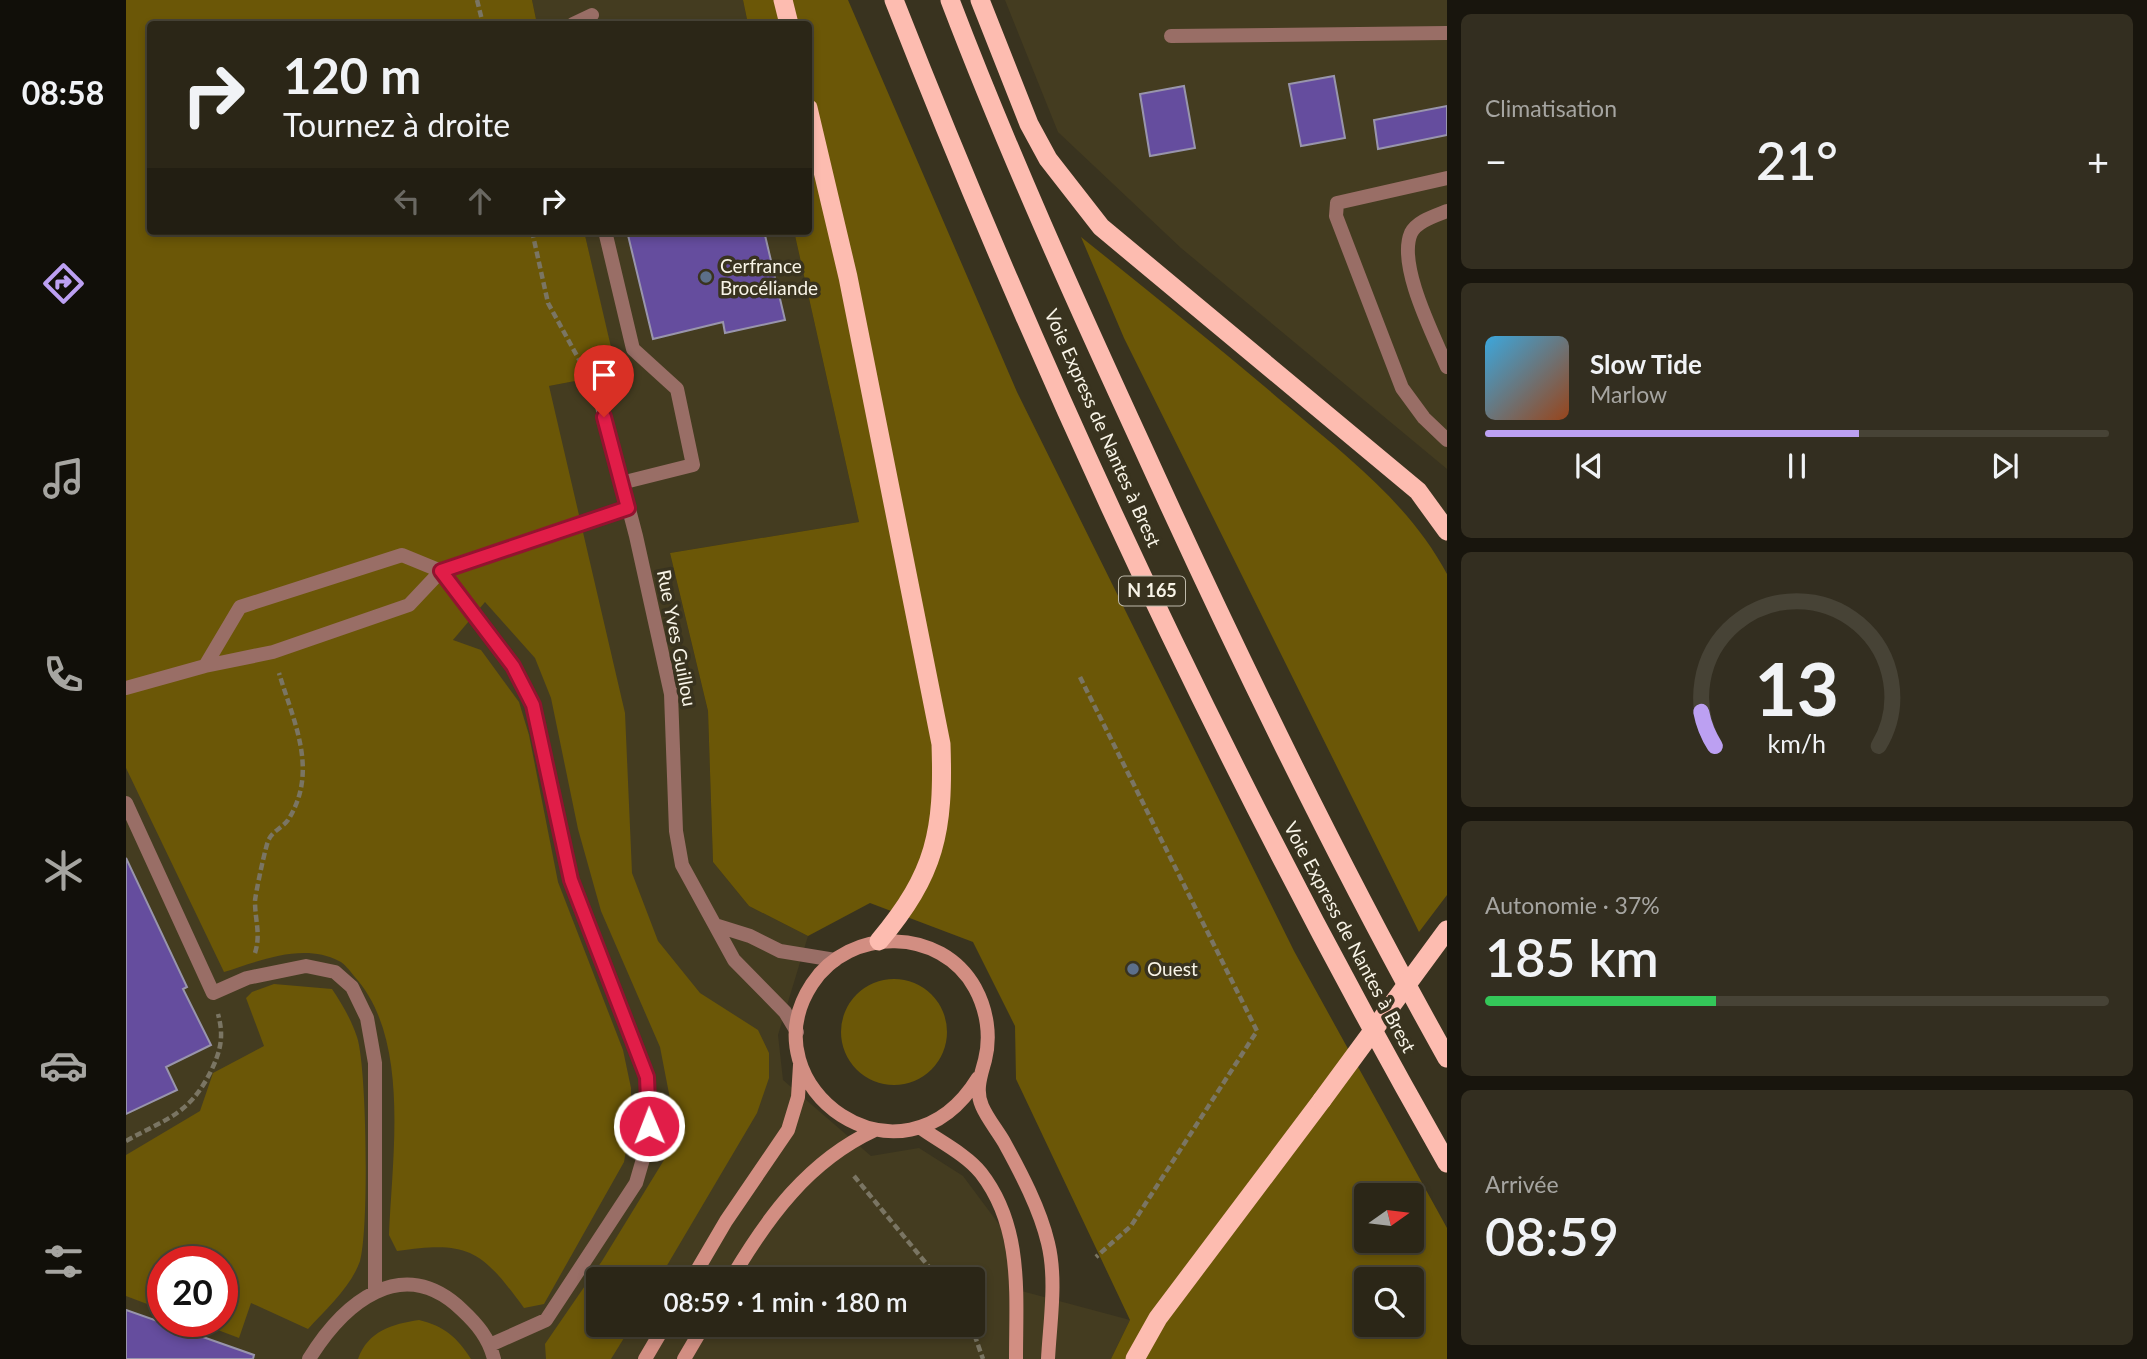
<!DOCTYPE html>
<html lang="fr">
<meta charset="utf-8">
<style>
:root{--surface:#2b2617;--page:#332e20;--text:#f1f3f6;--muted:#a6a5a1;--line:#474336;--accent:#bca0f2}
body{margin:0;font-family:Lato,sans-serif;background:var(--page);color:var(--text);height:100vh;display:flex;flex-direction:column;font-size:26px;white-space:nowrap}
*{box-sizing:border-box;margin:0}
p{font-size:23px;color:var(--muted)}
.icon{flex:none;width:38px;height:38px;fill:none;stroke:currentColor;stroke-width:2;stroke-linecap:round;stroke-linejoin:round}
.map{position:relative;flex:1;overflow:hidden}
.side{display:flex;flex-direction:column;gap:14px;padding:14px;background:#18150d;width:700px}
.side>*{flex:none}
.banner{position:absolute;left:21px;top:21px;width:665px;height:214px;border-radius:7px;box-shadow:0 4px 10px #0003,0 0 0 2px var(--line);background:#2b2617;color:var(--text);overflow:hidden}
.needle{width:46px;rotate:76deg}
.tools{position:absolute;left:1228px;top:1183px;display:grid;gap:14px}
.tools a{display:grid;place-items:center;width:70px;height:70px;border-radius:7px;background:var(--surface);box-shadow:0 4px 10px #0003,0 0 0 2px var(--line);font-size:35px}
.speed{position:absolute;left:21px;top:1246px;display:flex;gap:14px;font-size:35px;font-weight:700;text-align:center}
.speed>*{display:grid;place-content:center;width:91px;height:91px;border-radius:50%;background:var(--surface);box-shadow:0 4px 10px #0003,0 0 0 2px var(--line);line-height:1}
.speed .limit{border:10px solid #d22;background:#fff;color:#111}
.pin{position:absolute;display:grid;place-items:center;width:60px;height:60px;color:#fff;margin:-72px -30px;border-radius:50% 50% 50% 0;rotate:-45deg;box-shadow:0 0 7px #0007}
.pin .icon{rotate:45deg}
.me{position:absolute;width:77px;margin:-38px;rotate:359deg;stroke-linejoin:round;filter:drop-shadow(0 0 5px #0008)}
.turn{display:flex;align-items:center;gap:24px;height:147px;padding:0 21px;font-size:32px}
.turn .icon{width:91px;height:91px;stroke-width:2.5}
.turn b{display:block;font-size:49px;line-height:60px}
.lanes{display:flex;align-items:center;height:66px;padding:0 21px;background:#0003;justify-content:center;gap:35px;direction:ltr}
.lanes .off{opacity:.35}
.big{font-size:52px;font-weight:600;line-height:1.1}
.side .tile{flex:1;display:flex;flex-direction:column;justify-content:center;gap:10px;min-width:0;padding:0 24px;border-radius:10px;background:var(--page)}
.side .dial{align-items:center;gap:0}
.dial svg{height:182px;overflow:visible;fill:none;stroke:var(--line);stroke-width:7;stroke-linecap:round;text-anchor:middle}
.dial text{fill:var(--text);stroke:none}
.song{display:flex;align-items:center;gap:21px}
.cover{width:84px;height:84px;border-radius:10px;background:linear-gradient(135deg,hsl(200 70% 55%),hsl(20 70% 35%))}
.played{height:7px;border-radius:4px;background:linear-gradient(90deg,var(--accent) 60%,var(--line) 60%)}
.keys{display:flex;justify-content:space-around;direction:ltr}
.heat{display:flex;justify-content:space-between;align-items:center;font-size:38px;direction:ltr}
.charge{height:10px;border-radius:5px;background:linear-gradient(90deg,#34c759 37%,var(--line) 0)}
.trip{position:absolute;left:460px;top:1267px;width:399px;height:70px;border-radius:7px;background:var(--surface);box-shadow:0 4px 10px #0003,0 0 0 2px var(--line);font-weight:600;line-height:70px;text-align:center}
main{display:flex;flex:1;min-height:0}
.tabs{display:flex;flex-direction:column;width:126px;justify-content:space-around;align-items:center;background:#110f09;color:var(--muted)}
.tabs .icon{width:49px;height:49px}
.tabs .current{color:var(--accent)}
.tabs b{font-size:32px;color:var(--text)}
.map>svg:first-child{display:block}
.built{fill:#443c20;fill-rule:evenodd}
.green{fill:#6b5707;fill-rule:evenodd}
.building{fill:#654d9e;stroke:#9995ac;stroke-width:2}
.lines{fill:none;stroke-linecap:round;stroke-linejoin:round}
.path{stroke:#7a7563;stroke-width:4.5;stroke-dasharray:7 3.5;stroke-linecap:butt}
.service{stroke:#996e66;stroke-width:14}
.minor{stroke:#996e66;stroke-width:14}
.secondary{stroke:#d28e82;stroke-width:14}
.trunk{stroke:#fdbcb0;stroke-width:19}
.trunk-bridge{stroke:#fdbcb0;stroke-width:19}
.route-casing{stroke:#92132f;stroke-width:18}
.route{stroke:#e11d48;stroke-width:12}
.service-dot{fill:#5c6f8a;stroke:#39331f;stroke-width:2.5}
.labels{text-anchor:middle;stroke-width:7;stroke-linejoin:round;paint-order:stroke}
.shield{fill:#39331f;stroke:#bfbaab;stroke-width:2}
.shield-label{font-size:18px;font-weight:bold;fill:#f8f4e7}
.poi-label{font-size:19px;fill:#f8f4e7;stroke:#39331f;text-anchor:start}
.street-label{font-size:19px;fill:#f8f4e7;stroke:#39331f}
</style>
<main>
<nav class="tabs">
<b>08:58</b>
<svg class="icon current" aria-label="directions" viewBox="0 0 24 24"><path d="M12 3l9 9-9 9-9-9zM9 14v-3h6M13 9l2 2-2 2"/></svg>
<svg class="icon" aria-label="music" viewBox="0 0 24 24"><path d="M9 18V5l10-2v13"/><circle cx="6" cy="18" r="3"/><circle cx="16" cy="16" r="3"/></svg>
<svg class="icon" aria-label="phone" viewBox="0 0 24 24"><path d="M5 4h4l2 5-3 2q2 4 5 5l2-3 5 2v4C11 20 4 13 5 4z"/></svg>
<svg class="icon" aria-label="climate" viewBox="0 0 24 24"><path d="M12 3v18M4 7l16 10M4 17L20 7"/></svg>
<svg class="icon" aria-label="car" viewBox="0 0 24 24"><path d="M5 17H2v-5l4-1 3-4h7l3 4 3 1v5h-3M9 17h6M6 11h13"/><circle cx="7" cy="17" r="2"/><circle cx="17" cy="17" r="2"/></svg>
<svg class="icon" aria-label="filters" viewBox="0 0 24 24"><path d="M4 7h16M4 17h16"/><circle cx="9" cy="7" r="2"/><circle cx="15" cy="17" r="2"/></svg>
</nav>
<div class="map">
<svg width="1321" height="1359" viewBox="0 0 1321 1359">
<rect width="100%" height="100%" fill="#39331f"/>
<!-- built -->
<path class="built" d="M406,0H617L622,24H411Z
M879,0H1321V469L1055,248L932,132Z
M458,231H668L733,522L544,553L582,711L587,862L623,906L682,936L652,1035L657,1080L745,1156L793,1148L837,1176L875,1227L888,1289L1004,1320L985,1359H0V732L327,640L353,606L406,569L423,386L490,373ZM37,1262H96V1321H37ZM472,1279H847V1325H472Z"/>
<!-- green -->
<path class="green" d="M0,0H406L411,24H24V231H458L491,373L423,386L499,713L506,873L532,941L574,993L632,1030L643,1053V1078L631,1113L533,1279H472V1325H506L485,1359H420L419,1344L476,1261L538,1160L545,1104L534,1047L475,911L452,829L425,698L409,658L359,602L327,640L355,650L393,702L403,735L432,882L497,1050L505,1088V1122L498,1162L418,1304L398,1308C356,1251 344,1240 271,1251L263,1235C266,1156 285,1038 228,976C224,971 218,963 213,961C177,942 133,961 98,972L0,768Z
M617,0H722L891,392L1168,951L1321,1228V1359H985L1004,1320L890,1079L889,1026L847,942L744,903L682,936L623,906L587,862L582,711L544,553L733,522L668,231H682V24H622ZM1241,1195H1286V1241H1241ZM1241,1279H1286V1325H1241Z
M955,237C1025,293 1096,350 1165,409C1224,459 1284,505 1321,574V895L1293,932L998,338Z
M715 1032a53 53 0 1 1 106 0a53 53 0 1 1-106 0Z
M148,984L206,989C216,1004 225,1019 231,1037C241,1066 243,1231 234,1261C225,1287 200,1309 182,1329L125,1303L113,1338L68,1321H96V1262H37V1310L0,1296V1155L74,1111L87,1073L138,1046L120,998L126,992Z
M293,1320C318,1326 331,1337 345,1359H232C242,1331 266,1324 293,1320Z"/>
<!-- building -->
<path class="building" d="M1208,76L1219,138L1175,146L1163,84Z
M1058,86L1069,148L1024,156L1014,94Z
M1321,106V135L1252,149L1248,120Z
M501,231H638L659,320L599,333L597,322L527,339Z
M0,858L61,987L57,989L85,1045L40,1067L51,1090L0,1114Z
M0,1310L128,1355L127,1359H0Z"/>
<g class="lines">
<!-- path -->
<path class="path" d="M351,0L357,24
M406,231L422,303L462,376
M954,677L1131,1031L1005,1226L970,1257
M129,953C135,934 129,921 129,901C129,896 140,843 143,839C147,831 157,827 162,820C193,771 168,723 153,673
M0,1141C41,1118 63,1115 85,1071C95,1050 98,1036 92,1014
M728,1176L813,1279
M845,1325L857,1359"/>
<!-- service -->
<path class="service" d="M447,24L466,15
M1321,178L1211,203L1210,216L1276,388L1298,418L1321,440
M1321,211C1309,216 1291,221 1285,233C1271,265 1308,336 1321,367
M479,231L507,349L551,389L567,465L495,483
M0,688L79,666
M0,803L87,993L121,978L180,966L209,972L226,987L241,1018L249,1063V1291
M364,1345L420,1320L510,1183L522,1142L524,1111L521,1077L445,880L407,704L387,666L315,571L276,555L114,607L79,666L147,652L283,605L315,571L502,508
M183,1359C217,1304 276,1252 336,1310C351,1324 363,1338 368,1359"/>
<!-- minor -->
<path class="minor" d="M1045,36L1321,33
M473,395L510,536L545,694L550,831L556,865L608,960L659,1012L671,1032
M592,926L624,936L654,951L709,960"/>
<!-- secondary -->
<path class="secondary" d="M852,1078C776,1201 619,1086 686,984C724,926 815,927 849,988C861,1010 865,1036 859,1060C855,1075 849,1090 856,1106C861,1118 871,1130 878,1142C895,1173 914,1209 922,1243C931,1280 924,1321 922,1359
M795,1128C813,1141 841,1155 855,1173C897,1227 890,1294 890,1359
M566,1279L600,1221L662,1130L672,1097L674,1065
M605,1279C641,1218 682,1161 749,1130
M519,1359L539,1325
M558,1359L578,1325"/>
<!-- trunk -->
<path class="trunk" d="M657,0L663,24
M768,0C924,397 1110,793 1321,1163
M824,0C882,152 949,300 1017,448C1111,655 1210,860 1321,1058
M854,0L903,124L922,159L975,227L1292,491L1321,531
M682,108L722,277L815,744C818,831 810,873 753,941
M1009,1359L1032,1318L1196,1100"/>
<!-- trunk-bridge -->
<path class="trunk-bridge" d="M1196,1100L1321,930"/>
</g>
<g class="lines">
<!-- route casing -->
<g class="route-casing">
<path id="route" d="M478,417L502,508L315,571L387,666L407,705L445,880L521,1077L523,1126"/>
</g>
<!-- route -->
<use href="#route" class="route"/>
</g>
<!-- markers -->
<g class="service-dot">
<circle cx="580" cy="277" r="7"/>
<circle cx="1007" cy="969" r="7"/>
</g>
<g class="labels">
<!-- shield labels -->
<rect class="shield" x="993" y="576.5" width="66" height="29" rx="5"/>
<g class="shield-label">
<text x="1026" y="597">N 165</text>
</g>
<!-- poi labels -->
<g class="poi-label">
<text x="594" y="273">Cerfrance<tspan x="594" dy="22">Brocéliande</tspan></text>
<text x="1021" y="976">Ouest</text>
</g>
<!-- street labels -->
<g class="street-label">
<text transform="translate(977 428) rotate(66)" y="7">Voie Express de Nantes à Brest</text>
<text transform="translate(551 638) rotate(79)" y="7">Rue Yves Guillou</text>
<text transform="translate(1224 937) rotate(62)" y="7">Voie Express de Nantes à Brest</text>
</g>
</g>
</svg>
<div class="tools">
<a><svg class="needle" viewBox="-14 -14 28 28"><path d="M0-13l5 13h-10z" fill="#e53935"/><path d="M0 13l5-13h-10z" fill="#a6a5a1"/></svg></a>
<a><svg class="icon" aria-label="search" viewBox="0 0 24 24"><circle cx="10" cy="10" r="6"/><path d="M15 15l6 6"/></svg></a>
</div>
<div class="speed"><div class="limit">20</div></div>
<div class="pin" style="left:478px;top:417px;background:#d93025"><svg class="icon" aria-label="arrive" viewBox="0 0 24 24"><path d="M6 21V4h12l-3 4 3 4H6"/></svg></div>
<svg class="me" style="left:523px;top:1126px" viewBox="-20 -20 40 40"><circle r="17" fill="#e11d48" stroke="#fff" stroke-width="3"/><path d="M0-11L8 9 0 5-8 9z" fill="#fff"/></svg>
<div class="trip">08:59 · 1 min · 180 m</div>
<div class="banner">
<div class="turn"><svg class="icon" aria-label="right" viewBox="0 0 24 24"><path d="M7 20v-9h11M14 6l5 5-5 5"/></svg><div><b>120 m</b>Tournez à droite</div></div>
<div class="lanes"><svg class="icon off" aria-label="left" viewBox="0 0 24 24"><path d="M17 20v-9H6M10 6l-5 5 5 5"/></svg><svg class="icon off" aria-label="ahead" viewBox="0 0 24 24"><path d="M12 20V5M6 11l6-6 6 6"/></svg><svg class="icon" aria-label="right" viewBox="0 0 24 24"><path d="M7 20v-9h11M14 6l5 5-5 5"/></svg></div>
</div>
</div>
<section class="side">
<div class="tile"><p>Climatisation</p>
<div class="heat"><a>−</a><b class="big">21°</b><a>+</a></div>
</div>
<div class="tile">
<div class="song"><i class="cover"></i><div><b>Slow Tide</b><p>Marlow</p></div></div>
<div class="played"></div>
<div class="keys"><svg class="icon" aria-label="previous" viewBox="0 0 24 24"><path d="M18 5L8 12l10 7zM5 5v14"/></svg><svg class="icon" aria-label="pause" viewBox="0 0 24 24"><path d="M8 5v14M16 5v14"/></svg><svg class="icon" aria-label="next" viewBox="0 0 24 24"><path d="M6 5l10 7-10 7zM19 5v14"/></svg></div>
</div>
<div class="tile dial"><svg viewBox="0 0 100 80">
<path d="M14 69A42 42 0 1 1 86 69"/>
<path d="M14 69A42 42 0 0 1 8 54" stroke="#bca0f2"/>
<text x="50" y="56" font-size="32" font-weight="700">13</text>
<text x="50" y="72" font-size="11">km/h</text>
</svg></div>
<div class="tile"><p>Autonomie · 37%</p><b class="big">185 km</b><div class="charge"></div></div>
<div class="tile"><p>Arrivée</p><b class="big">08:59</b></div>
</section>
</main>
